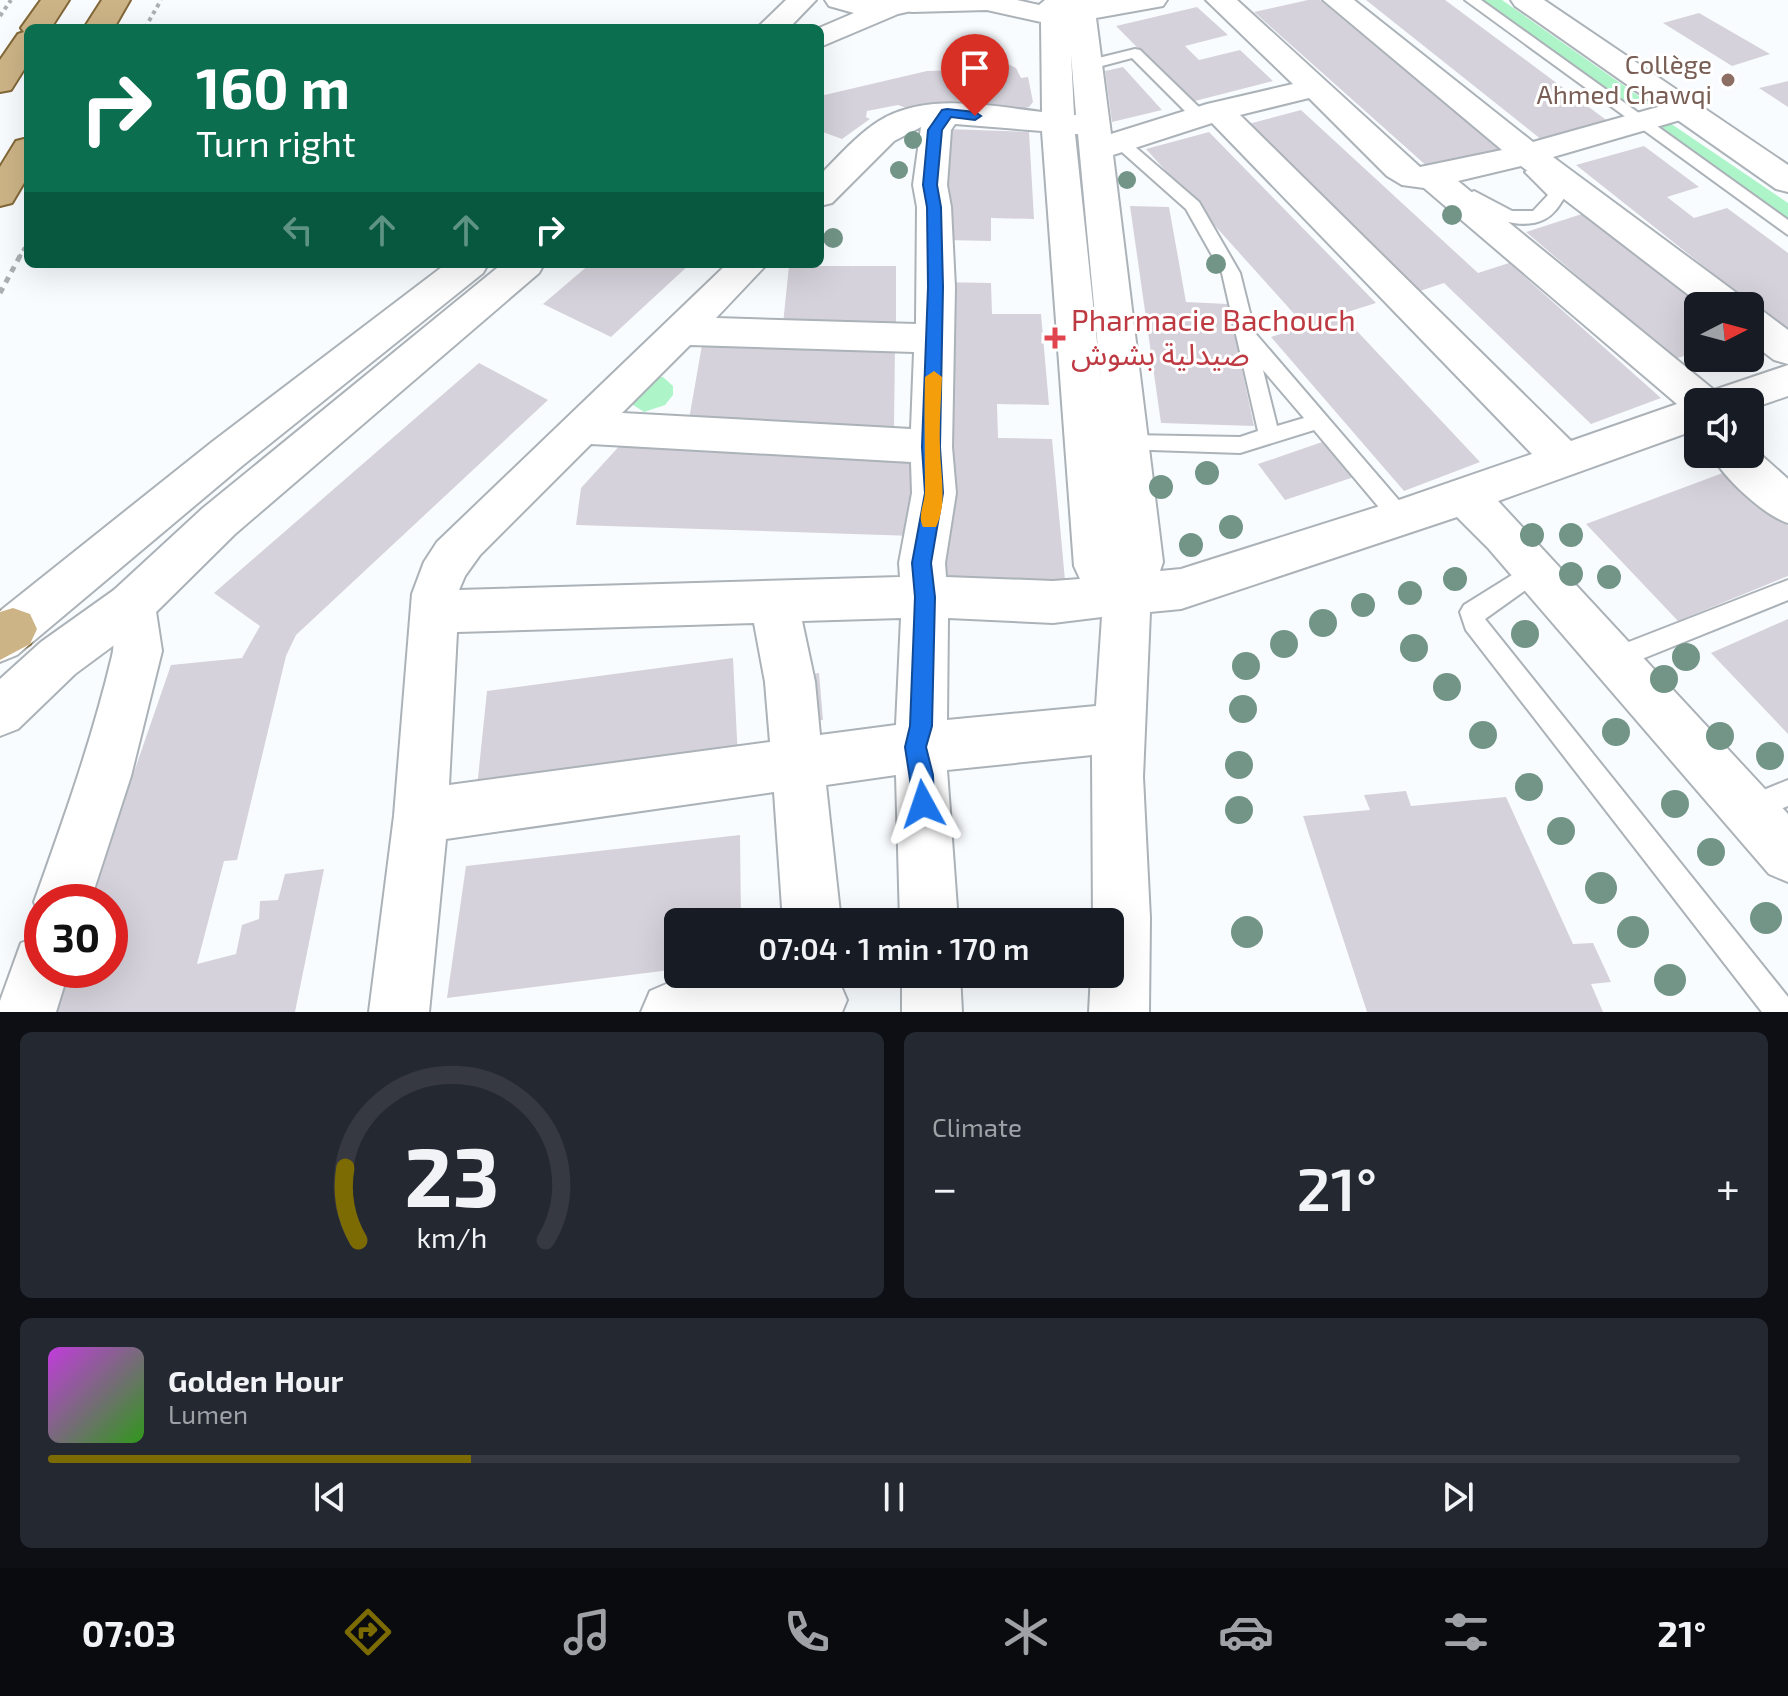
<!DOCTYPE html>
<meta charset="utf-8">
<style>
:root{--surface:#171b24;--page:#242831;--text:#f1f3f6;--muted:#9ea1a6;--line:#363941;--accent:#7c6a02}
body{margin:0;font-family:"Exo 2","Noto Sans Arabic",sans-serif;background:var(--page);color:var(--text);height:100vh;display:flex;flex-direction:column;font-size:30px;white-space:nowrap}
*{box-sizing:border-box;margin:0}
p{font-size:26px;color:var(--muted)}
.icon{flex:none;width:44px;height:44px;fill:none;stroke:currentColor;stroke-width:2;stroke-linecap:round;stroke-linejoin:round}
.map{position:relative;height:1012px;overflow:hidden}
.drawer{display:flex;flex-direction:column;gap:20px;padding:20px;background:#0d0f14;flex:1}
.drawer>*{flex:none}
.top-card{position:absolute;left:24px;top:24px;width:800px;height:244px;border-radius:12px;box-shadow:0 8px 32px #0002;background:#0b6e4f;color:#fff;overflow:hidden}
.needle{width:52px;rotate:84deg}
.fabs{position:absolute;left:1684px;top:292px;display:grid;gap:16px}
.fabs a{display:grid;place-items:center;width:80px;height:80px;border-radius:12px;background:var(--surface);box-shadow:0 8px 32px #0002;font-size:40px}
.speed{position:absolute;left:24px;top:884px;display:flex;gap:16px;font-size:40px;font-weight:700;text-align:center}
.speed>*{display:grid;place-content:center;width:104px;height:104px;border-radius:50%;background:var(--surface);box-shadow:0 8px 32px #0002;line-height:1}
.speed .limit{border:12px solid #d22;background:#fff;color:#111}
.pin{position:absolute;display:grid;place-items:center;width:68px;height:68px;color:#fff;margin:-82px -34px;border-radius:50% 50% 50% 0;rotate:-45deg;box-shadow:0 0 8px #0007}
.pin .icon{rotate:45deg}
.me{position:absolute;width:88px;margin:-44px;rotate:355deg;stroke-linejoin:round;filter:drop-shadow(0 0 6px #0008)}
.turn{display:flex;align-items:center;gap:28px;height:168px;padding:0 40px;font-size:36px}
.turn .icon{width:104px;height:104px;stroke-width:2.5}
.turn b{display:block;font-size:56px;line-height:68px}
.lanes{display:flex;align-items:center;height:76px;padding:0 40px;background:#0003;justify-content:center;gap:40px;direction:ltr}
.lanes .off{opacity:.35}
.big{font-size:60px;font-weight:600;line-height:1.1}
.drawer .tile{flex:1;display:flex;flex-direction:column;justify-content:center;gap:12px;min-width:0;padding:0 28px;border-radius:12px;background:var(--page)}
.drawer .dial{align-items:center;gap:0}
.dial svg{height:208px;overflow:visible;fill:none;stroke:var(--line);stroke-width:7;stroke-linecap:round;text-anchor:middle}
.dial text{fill:var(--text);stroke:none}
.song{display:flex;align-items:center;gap:24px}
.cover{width:96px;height:96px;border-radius:12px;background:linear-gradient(135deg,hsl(290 70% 55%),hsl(110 70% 35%))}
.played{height:8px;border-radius:4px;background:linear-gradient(90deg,var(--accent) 25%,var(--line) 25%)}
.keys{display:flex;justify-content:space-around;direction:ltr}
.heat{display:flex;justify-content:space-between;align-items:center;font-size:44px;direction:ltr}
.drawer .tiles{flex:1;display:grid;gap:20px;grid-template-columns:1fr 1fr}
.tile:last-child{grid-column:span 2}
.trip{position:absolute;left:664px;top:908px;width:460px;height:80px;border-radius:12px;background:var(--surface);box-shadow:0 8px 32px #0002;font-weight:600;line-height:80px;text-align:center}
.dock{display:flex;height:128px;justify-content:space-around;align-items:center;background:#090b0e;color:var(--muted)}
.dock .icon{width:56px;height:56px}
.dock .current{color:var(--accent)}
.dock b{font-size:36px;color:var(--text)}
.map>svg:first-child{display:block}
.green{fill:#adf5c9}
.building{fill:#d5d2db}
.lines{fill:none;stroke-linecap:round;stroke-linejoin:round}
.service-casing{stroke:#abb2b8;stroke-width:4}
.minor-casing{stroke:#abb2b8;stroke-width:4}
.tertiary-casing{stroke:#abb2b8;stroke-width:4}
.primary-casing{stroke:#826838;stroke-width:4}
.path-far1{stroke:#acafb1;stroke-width:4;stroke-dasharray:4 4;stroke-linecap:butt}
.path{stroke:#acafb1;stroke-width:5;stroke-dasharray:6 6;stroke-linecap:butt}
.service{fill:#fff;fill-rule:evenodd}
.minor{fill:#fff;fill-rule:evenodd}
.tertiary{fill:#fff;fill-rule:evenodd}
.primary{fill:#cdb487;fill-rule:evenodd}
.tree{fill:#729587}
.route{fill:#1a73e8;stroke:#114b97;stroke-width:2}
.slow{fill:#f59e0b}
.education-dot{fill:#8d6e63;stroke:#fff;stroke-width:3}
.health-dot{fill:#e0444e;stroke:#fff;stroke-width:3}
.labels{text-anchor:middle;stroke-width:6;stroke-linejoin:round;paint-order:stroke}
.far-education-label{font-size:26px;fill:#785e54;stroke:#fff;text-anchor:end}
.health-label{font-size:30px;fill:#be3a42;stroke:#fff;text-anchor:start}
</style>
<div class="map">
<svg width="1788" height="1012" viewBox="0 0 1788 1012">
<rect width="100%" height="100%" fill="#f9fcff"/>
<!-- green -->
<path class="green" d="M1471,0H1502L1650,104L1626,105Z
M1670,123L1788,203V223L1651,127Z
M645,376L663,377L673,386V395L665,405L644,412L627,401Z"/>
<!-- building -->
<path class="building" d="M1308,0H1320L1499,149L1429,168L1254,12Z
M1366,0H1445L1613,125L1547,144Z
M1197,7L1228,35L1185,46L1199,60L1240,50L1273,81L1191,102L1116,26Z
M1699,13L1770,54L1732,66L1663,23Z
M1002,61L1016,68L1021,78L1028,77L1033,102L1029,107L1019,110L983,105L969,99L909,109L898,105L867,111L866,117L870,119L842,139L820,131V96L927,71L956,70Z
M1123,67L1162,110L1112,122L1105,71Z
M1788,81V107L1759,88Z
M1301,110L1478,273L1509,263L1661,398L1591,424L1444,283L1411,294L1241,126Z
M948,129L1029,132L1034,219L991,218V241L945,240Z
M1209,132L1376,303L1341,314L1480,462L1404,491L1271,337L1305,326L1146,149Z
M1644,146L1699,187L1667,197L1694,218L1727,208L1788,253V333L1576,165Z
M1130,206L1169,207L1186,302L1228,304L1254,426L1161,423Z
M1588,212L1706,306H1698V351L1675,359L1526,232Z
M590,264H690L611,337L543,304Z
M789,266H896V324H783Z
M941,282L991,283L992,314H1041L1049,405L997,404L998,438L1052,439L1066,591L943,588Z
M702,345L895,347L894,427L688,425Z
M479,363L548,400L296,635L286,656L237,860L224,861L197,964L236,954L242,925L259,919L260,901L278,900L285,874L324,869L295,1012H51L65,970H110V902H89L171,665L242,658L260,626L214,593Z
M1328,440L1357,476L1285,500L1258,464Z
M622,443L917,449L914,536L576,525L581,488Z
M1728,471L1788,526V576L1678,621L1586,524Z
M1788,619V734L1711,653Z
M733,658L738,759L476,797L487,691Z
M819,673L823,720L801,722L799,676Z
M1406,791L1411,806L1506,797L1573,944L1593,943L1611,982L1591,984L1603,1012H1367L1303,816L1370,810L1364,795Z
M740,835L741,922H678V969L447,998L466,866Z"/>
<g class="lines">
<!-- service casing -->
<g class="service-casing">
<path id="service" d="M1465,0H1481L1788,220V235Z
M1135,49L1140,50L1206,114V120H1194L1132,58L1087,70L1079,65L1082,62Z
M1120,137L1126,139L1199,202L1240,273L1255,333L1409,512L1412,518L1409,524L1401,527L1393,524L1314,430L1240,453L1122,449L1118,443L1122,437L1129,435L1240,437L1258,431L1222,273L1186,209L1114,145L1112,142ZM1263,370L1304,418L1277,426Z
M1533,167L1554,178L1566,195C1560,204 1555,214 1545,219C1520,232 1482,217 1465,196L1474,191L1512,211H1533L1548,195L1525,172Z
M1533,562L1541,565L1545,572L1541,579L1485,619L1788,997V1012H1762L1466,630L1460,612L1464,605Z
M1788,580V600L1612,671L1603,668L1600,660L1603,652Z
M1788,780V806L1748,822L1739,818L1735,809L1739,800Z"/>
</g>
<!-- minor casing -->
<g class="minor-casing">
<path id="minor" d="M901,0H1017L1039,5L1045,0H1167L1163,6L1096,18L1111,134L1207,104L1293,84L1206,0H1237L1420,167L1502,150L1323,0H1354L1533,142L1683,100L1694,102L1699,109L1694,116L1553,157L1742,297L1748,306H1703L1521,166L1458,181L1714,390L1788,365V396L1750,409V402H1698V429L1498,501L1788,814V882L1769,874L1488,548L1457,517L1181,609L1150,612L1143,777L1150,918L1149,1012H1089L1091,974H1110V922H1093L1092,755L947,770L958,922H900L896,775L826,785L841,922H783L774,792L446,839L429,1012H369L394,816L412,594L424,562L437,542L727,264H767L716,318L916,324L917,207L913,185L921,127L894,141L832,203L820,206V175C838,157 857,135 879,121C926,92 991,106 1042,112L1041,22L987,10L912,12L902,10L898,4ZM1071,54L1076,115H1074ZM1309,98L1387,176L1402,185L1424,188L1677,404L1571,441L1240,115ZM1212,123L1532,454L1399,500L1181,569L1160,571L1163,562L1113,155ZM955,124L1042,131L1074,566L1080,579L1053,581L946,577L945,563L956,493L952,447L955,287L951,207L947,185L951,130ZM1075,134H1078L1101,380ZM690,345L914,352L911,429L622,413ZM591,444L911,462L912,493L899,563L900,577L459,590L465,576L480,555ZM1102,617L1096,706L947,720L948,618L1053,623ZM901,618L896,725L820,735L815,682L802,621ZM754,623L765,682L770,742L449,785L457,632Z
M1750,308L1764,312L1788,330V364L1774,360L1750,342Z
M1750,445L1788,479V523C1763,515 1723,477 1711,454H1750Z
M131,584L148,590L155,605L162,651L131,776L90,902H42V922L34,902C63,821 92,740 112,656C118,632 102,616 114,590Z
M42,935V970H69L56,1012H0V1001L21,943Z
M771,974H826L838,979L847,1000L842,1012H641L650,991L671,982Z
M902,974H960L962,1012H902Z"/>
</g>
<!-- tertiary casing -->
<g class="tertiary-casing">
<path id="tertiary" d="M786,0H816L789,28H757Z
M825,0H937L933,6L898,14L820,47L819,28L854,13L829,6Z
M1511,0H1544L1788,165V192L1776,189L1515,6Z
M446,264H488L483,273L242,466L17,655L0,662V611L212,442Z
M502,264H544L539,273L235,534L148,620L75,674L18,729L0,736V679L41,642L114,590L203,508Z"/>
</g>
<!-- primary casing -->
<g class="primary-casing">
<path id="primary" d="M41,0H69L51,28H28V63L11,90L0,92V60L18,34L24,32L21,28Z
M102,0H130L114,28H84Z
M28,138V176L12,203L0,206V167L16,141Z
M13,608L30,614L37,629L30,644L0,660V612Z"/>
</g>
<!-- path-far1 -->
<path class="path-far1" d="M0,16L11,0
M145,28L161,0
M19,258L28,242"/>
<!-- path -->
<path class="path" d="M0,293L20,256"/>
<!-- service -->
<use href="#service" class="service"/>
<!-- minor -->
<use href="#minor" class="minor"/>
<!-- tertiary -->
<use href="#tertiary" class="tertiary"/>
<!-- primary -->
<use href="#primary" class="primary"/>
</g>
<!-- trees -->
<g class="tree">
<circle cx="913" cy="140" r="9"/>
<circle cx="899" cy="170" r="9"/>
<circle cx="1127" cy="180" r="9"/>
<circle cx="1452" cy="215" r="10"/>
<circle cx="833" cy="238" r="10"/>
<circle cx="1216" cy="264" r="10"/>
<circle cx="1207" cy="473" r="12"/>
<circle cx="1161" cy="487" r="12"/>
<circle cx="1231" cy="527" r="12"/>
<circle cx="1532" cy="535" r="12"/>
<circle cx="1571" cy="535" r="12"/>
<circle cx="1191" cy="545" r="12"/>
<circle cx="1571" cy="574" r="12"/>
<circle cx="1609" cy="577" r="12"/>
<circle cx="1455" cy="579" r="12"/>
<circle cx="1410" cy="593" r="12"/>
<circle cx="1363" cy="605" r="12"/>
<circle cx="1323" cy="623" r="14"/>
<circle cx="1525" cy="634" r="14"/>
<circle cx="1284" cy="644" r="14"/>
<circle cx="1414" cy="648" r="14"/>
<circle cx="1686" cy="657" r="14"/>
<circle cx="1246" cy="666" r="14"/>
<circle cx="1664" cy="679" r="14"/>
<circle cx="1447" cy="687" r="14"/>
<circle cx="1243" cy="709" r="14"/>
<circle cx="1616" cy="732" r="14"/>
<circle cx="1483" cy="735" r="14"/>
<circle cx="1720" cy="736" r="14"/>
<circle cx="1770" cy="756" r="14"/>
<circle cx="1239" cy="765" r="14"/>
<circle cx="1529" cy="787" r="14"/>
<circle cx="1675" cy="804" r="14"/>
<circle cx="1239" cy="810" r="14"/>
<circle cx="1561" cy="831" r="14"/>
<circle cx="1711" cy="852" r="14"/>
<circle cx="1601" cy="888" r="16"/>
<circle cx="1766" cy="918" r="16"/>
<circle cx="1247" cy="932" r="16"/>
<circle cx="1633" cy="932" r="16"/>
<circle cx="1670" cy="980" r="16"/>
</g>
<!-- route -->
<path class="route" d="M947,109L975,112L981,116L975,120L951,117L942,130L937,185L941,207L943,287L940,447L943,493L931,563L935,597L932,726L926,747L933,775L934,804L931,812L923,815L915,812L905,747L910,726L915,597L912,563L925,493L922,447L928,287L927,207L923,185L928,130L942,110Z"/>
<!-- slow -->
<path class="slow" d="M934,371L942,377C941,400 939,424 940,447C940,473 948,502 936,527H923C917,516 925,503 925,491C925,453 924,415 925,377Z"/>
<!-- markers -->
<circle class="education-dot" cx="1728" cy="80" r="8"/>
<path class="health-dot" d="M1051 326h8v8h8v8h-8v8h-8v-8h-8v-8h8z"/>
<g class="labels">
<!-- far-education labels -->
<g class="far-education-label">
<text x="1712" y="74">Collège<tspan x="1712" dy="30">Ahmed Chawqi</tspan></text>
</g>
<!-- health labels -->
<g class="health-label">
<text x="1071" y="331">Pharmacie Bachouch<tspan x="1071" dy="34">صيدلية بشوش</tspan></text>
</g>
</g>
</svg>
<div class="fabs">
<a><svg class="needle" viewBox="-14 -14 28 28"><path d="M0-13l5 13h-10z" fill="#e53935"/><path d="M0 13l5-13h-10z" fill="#9ea1a6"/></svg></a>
<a><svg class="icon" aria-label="sound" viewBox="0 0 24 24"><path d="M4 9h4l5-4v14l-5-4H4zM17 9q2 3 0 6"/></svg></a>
</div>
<div class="speed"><div class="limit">30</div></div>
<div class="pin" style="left:975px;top:116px;background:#d93025"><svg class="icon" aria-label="arrive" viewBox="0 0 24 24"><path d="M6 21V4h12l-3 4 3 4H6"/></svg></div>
<svg class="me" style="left:923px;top:804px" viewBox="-20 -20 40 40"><path d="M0-17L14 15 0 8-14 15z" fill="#1a73e8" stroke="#fff" stroke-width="4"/></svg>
<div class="trip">07:04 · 1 min · 170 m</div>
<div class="top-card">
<div class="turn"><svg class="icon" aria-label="right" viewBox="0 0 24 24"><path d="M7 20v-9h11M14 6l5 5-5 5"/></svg><div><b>160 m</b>Turn right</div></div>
<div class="lanes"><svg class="icon off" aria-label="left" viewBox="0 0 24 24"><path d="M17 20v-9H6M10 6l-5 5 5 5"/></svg><svg class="icon off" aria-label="ahead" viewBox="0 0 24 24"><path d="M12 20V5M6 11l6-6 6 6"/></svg><svg class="icon off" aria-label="ahead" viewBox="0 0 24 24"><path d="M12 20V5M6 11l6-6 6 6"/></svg><svg class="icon" aria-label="right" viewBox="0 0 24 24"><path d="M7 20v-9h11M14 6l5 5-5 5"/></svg></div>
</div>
</div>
<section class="drawer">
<div class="tiles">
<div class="tile dial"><svg viewBox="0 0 100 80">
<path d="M14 69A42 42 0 1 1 86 69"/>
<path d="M14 69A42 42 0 0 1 9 41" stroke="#7c6a02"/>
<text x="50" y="56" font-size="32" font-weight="700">23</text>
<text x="50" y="72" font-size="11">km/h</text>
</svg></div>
<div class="tile"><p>Climate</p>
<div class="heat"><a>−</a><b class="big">21°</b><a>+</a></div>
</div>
<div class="tile">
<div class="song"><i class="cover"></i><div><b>Golden Hour</b><p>Lumen</p></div></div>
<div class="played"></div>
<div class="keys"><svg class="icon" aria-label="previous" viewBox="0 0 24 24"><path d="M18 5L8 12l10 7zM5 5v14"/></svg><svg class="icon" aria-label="pause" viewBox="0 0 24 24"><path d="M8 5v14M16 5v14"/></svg><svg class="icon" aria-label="next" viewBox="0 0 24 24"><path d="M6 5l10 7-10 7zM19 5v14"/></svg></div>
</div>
</div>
</section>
<nav class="dock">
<b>07:03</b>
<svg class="icon current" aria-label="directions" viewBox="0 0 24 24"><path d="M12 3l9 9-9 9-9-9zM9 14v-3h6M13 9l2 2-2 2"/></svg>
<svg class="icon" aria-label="music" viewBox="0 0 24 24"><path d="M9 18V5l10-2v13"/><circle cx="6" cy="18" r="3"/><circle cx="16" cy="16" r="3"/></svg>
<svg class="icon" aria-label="phone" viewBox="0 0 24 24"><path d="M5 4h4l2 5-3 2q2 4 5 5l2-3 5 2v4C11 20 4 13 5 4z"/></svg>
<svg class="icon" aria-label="climate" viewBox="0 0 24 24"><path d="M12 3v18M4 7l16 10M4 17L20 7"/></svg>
<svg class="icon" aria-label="car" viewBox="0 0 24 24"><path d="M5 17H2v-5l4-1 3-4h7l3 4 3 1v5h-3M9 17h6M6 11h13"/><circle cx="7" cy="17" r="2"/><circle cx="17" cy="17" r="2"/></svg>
<svg class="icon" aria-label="filters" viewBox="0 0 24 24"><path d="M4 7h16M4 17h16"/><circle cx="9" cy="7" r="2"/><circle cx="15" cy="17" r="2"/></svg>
<b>21°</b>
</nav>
